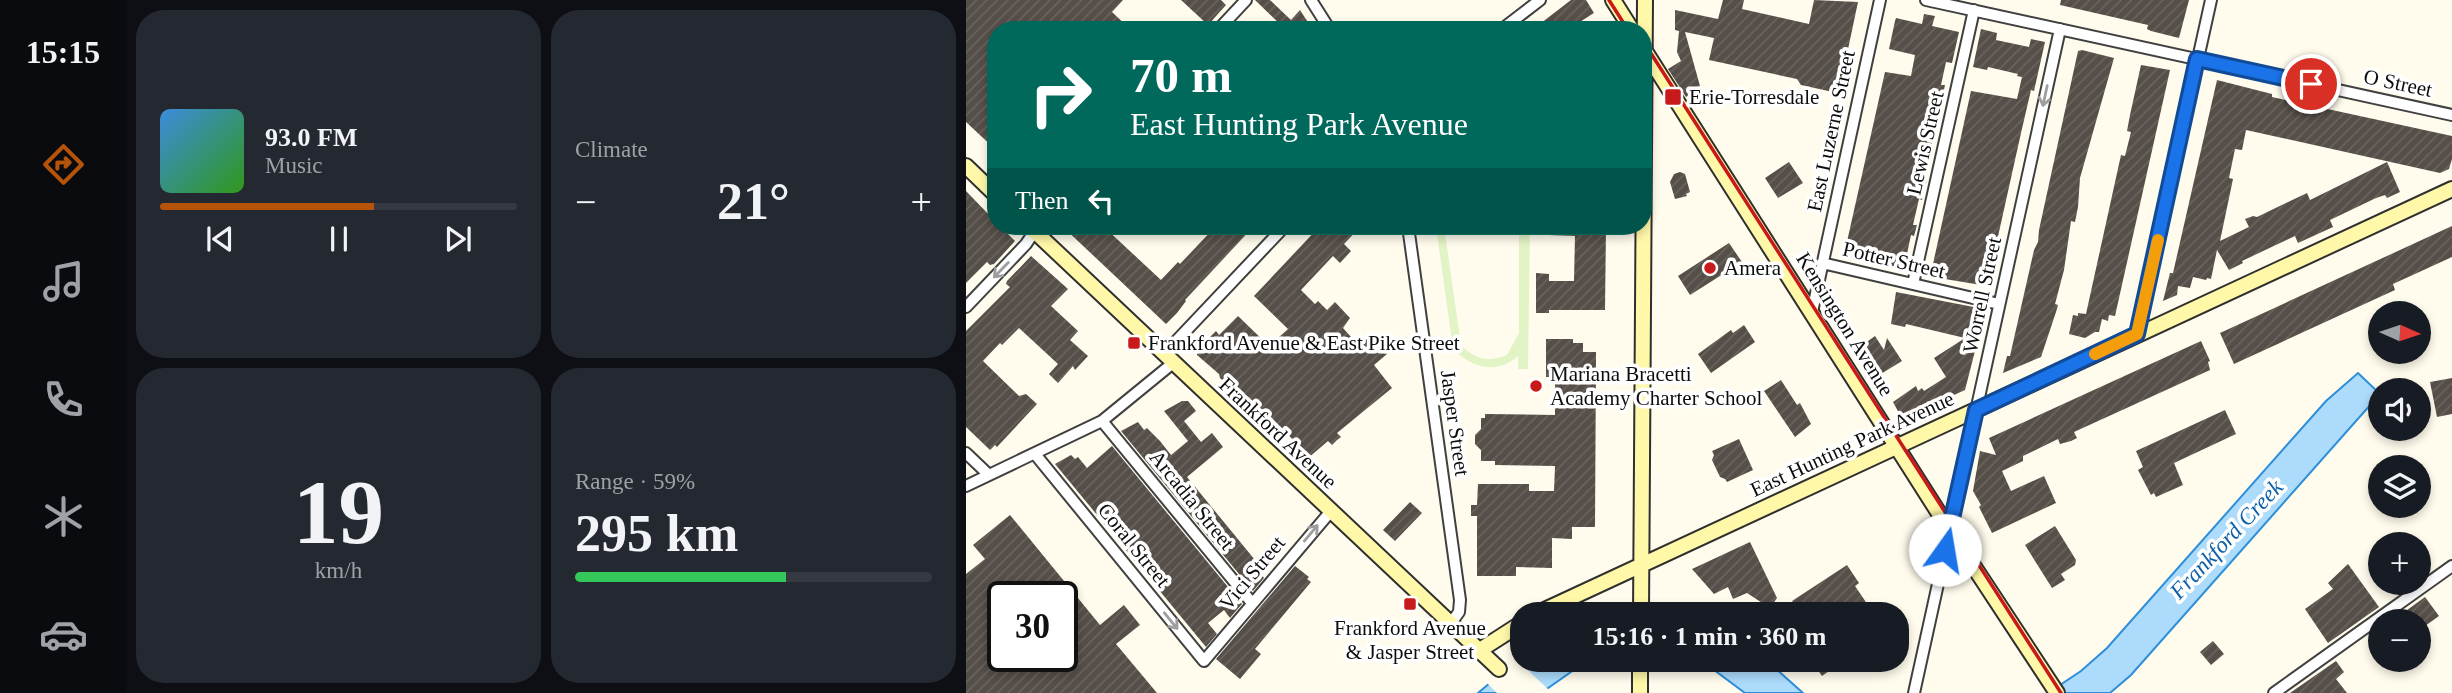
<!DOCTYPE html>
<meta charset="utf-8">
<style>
:root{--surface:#171b24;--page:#242831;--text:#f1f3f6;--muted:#9ea1a6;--line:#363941;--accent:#b45309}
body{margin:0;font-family:"Times New Roman",serif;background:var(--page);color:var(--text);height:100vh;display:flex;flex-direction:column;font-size:26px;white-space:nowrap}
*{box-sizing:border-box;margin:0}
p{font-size:23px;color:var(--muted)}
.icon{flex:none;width:38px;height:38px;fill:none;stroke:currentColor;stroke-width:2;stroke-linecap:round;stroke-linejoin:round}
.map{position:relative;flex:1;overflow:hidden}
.details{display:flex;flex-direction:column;gap:10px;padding:10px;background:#0d0f14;width:840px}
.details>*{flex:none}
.hud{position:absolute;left:21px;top:21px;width:665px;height:214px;border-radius:28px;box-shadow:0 4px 10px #0003;background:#00695c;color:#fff;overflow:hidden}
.needle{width:46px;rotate:93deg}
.tools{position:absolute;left:1402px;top:301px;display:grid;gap:14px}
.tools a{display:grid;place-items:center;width:63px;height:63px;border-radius:50%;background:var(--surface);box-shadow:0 4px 10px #0003;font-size:35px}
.speed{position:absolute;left:21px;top:581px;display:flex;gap:14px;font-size:35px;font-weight:700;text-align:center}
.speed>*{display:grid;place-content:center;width:91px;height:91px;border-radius:50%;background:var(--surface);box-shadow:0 4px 10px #0003;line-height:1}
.speed .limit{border:4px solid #111;border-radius:10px;background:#fff;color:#111}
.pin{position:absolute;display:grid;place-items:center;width:60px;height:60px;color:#fff;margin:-30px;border:4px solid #fff;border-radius:50%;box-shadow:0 2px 7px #0007}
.me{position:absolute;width:77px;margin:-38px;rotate:13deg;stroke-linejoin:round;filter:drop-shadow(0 0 5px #0008)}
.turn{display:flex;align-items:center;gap:24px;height:147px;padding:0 28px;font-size:32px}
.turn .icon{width:91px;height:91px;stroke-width:2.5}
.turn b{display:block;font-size:49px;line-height:60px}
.then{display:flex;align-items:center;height:66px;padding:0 28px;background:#0003;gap:14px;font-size:26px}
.big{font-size:52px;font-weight:600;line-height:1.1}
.details .tile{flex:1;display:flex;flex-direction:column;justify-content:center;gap:10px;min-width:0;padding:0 24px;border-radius:28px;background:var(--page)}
.details .dial{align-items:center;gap:0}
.dial b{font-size:91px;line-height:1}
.song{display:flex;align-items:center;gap:21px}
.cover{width:84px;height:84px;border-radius:10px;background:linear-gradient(135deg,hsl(210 70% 55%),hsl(110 70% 35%))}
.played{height:7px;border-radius:4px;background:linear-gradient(90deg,var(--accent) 60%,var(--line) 60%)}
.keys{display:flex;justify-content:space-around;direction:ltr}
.heat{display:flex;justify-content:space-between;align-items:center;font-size:38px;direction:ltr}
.charge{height:10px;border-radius:5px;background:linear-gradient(90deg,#34c759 59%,var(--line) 0)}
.details .tiles{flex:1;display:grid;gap:10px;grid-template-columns:repeat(2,1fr)}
.trip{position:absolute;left:544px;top:602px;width:399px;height:70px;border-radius:28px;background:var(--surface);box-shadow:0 4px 10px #0003;font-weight:600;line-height:70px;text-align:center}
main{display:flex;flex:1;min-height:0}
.dock{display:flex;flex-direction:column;width:126px;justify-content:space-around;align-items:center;background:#090b0e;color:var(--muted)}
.dock .icon{width:49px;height:49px}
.dock .on{color:var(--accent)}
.dock b{font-size:32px;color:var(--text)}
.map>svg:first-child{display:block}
.pitch{fill:#e2f3c5}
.water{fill:#acdbfb;stroke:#2d8ed9;stroke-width:2}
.pier{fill:#fffced}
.building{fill:url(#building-hatch);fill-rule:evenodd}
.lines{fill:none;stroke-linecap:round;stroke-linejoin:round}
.street-casing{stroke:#404040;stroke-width:14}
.secondary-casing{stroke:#2f2f2f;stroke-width:18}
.street{stroke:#fff;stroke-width:10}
.secondary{stroke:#fff8a8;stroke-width:14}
.rail{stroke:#c8191b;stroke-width:3.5}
.oneway{stroke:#9e9e9e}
.route-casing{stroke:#114b97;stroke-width:18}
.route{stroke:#1a73e8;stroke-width:12}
.slow{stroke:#f59e0b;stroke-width:12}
.poi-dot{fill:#c8191b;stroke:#fff;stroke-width:2.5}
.labels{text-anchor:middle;stroke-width:7;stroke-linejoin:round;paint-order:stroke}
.street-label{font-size:21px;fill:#0d0d0d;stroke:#fff}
.poi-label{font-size:21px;fill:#0d0d0d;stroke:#fff;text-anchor:start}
.water-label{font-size:23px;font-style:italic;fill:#0c5fa9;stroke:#fff}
</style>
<main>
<nav class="dock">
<b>15:15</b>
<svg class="icon on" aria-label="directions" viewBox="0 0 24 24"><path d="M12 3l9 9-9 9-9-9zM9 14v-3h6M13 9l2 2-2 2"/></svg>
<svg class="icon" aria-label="music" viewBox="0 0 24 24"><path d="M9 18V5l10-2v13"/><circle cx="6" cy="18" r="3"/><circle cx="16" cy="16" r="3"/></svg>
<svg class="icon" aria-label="phone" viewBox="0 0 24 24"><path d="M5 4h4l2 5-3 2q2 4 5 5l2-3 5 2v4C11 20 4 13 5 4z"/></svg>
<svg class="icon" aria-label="climate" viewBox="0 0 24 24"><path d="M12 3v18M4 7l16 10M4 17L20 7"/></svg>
<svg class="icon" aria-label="car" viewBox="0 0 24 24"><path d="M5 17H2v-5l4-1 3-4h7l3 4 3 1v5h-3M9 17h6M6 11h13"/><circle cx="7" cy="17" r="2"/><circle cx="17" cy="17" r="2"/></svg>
</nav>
<section class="details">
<div class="tiles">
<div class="tile">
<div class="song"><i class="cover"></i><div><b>93.0 FM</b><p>Music</p></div></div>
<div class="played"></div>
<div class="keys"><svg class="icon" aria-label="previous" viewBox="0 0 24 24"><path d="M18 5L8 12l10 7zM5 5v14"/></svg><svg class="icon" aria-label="pause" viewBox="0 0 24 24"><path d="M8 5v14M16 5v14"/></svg><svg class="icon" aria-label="next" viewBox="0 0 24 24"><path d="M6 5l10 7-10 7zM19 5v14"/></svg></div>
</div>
<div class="tile"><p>Climate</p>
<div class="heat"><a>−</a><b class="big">21°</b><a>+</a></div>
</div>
<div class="tile dial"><b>19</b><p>km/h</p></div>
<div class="tile"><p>Range · 59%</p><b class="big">295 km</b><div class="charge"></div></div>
</div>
</section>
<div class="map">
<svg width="1486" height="693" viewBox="0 0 1486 693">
<defs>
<pattern id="building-hatch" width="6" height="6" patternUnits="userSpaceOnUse" patternTransform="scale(1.75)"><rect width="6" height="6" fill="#564e48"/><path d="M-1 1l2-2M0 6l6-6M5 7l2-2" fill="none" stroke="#69635e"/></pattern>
</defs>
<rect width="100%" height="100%" fill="#fffced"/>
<!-- pitch -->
<path class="pitch" d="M470,226H478L495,345C508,359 523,363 541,355L553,333V226H564L562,369H552V356C531,375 506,368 487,349Z"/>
<!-- water -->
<path class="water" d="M1392,373L1414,394L1165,675L1144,693H1082L1115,671L1141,648L1360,401Z
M556,656V660H622L575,693H512Z
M719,660H800L837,693H779L748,670Z"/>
<!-- pier -->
<path class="pier" d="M549,658L584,691L581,693H531L520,682Z"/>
<!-- building -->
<path class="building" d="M0,0H157L146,12L165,30H30V150L0,122Z
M215,0H255L260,5L242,25Z
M289,0H304L325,20L334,10L347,30H315L317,27Z
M605,0H620L628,13L601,30H566Z
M757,0H778L776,9L843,24L848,0L892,2L874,87L867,92L835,85L831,79L743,60L748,38L719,32L734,86L730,88L731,90L720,97L702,69L715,61L711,52L713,31L709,30V10L752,19Z
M1095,0H1223L1213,38L1185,31L1181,29L1182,25L1094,5Z
M958,14L969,16L966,26L993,32L986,63L980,62L975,85H979L958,178L961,179L956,200L953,199L947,225H951L948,236L945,235L938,268L922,265V267L878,255L919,72L945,76L949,55L923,49L929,21L930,18L956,24Z
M1015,29L1031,33L1030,40L1063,47L1065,39L1079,42L1068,91L1065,90L1055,133L1021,286L979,279L980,276L965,273L1005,91L1051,99L1056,77L1051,76L1052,74L1022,67L1021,70L1007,67Z
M1116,50L1148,58L1114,178L1112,207L1109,222L1105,221L1098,270L1089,304L1092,305L1090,312L1075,357L1037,373L1041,356H1044L1068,250L1072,242L1073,230L1112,51Z
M1175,65L1204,70L1149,316L1143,315L1142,321L1136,319L1133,332H1129L1119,338L1103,334L1107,315L1112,316V313L1120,314L1155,155L1159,156L1165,132L1161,131L1164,115Z
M1251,80L1306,94V97L1486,136V159L1483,169L1474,173L1280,130L1276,150L1269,149L1263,178L1267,179L1254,241L1283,227L1279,219L1287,216L1291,217L1341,193L1344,200L1421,162L1434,192L1421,198L1419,195L1410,198L1364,220L1367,227L1332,243L1329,236L1276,261L1277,263L1263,270L1251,250L1245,279L1241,278L1240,280L1227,277L1224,288L1212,286L1211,295L1197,301L1204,273H1207Z
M823,162L837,183L812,198L799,178Z
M714,172L719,174L724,192L720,194L721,196L709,199L704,182L708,174Z
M0,191L30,222V226H34L49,241L28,264L24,265L21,262L0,283Z
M96,226H137L195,280L212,262L214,264L250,226H288L219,300L220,301L211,313L200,324Z
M354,226H395L378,244L385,251L374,263L367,256L335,290L349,304L352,301L361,310L369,302L384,318L377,328L393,346L405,335L421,354L408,365L426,388L371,433L375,437L371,440L366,445L362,441L341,459L330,449L333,446L303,415L298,419L254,378L253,374L231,355V351L240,338L242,339L250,331L253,335L272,316L303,346L322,329L288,296Z
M582,226H640L639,310H583V313H570V273L583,274V281H608L609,236L582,235Z
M1486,226V257L1427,284L1429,290L1268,364L1254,333Z
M763,243L776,262L724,295L712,276Z
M65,256L102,289L85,306L112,331L104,340L122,356L109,370L107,366L92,383L83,374L92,364L53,328L36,345L34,343L17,361L53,396L60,394L71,404L31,447L29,445L24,450L0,427V331L44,287L40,284L41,281Z
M930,292L1018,309L1019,312L999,390L940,417L934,415L927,402L950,386L952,391L956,388L958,391L980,377L968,358L999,338L940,324L939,327L925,324Z
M778,325L789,342L745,373L732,354L765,330L767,333Z
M909,336L918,350L921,338L936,361L910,377L891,349Z
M580,339H607V343H617V352H630L629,527H606V539L586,538V568L550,567V576H511V516H505V505H511L512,484H563V491H588L589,466L529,465V461H515V450L509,444V435L515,429V418H519V414L589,415V377H580Z
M1235,341L1244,361L1242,362L1244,370L1108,432L1111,438L1105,441L1094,444L1092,439L1057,456V461L1036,471L1045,491L1078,476L1090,503L1026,533L1013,507L1015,505L1007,491L1014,451L1030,455L1023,438Z
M1486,378V414L1471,417L1464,382Z
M815,380L831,405L834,403L845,424L829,437L798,391Z
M216,401H222L230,411L218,421L235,442L246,433L257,447L221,477L298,571L295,574L298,578L287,591L155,431L172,422L178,430L181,428L194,441L205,455L222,441L198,411Z
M1259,410L1270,434L1208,463L1217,485L1190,497L1188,493L1185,495L1172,470L1177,467L1170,451Z
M773,439L787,470L761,482L759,479L754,477L746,460L748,455L746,451Z
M146,446L276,604L264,618L258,610L242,623L251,634L240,647L89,464L105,455L109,459L112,457L121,468Z
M444,502L456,513L429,541L417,530Z
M44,515L134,625L158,605L174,625L150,644L191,693H0V574L19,559L7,545ZM37,597H96V656H37Z
M1089,526L1110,560L1109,565L1095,574L1099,580L1086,588L1059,545Z
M784,542L811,598L804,608L781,593L767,599L762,587L748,594L726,569Z
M1382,564L1413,607L1362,643L1339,609L1367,589L1362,583Z
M881,565L893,583L889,586L908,614H835L826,601Z
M329,566L343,577L341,579L345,582L289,649L295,654L274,679L250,659Z
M1459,597L1473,616L1452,631V621H1426Z
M1247,641L1258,654L1245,665L1234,652Z
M845,660H891L873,672L869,667L856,676Z
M1370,661L1378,672L1370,679L1381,693H1324Z"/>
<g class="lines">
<!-- street casing -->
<g class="street-casing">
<path id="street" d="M345,0L364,30
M960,0L1486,115
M252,30L280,0
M535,30L574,0
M442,226L494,600L493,612L485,623
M856,263L1033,304
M947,284L1008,10
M0,307L60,244L72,226
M846,312L914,0
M1171,334L1245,0
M198,354L319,226
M136,421L286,603
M0,453L23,475
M69,454L238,661L365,511
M0,486L136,421L207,363
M948,693L1094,29
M1308,693L1486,566"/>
</g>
<!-- secondary casing -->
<g class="secondary-casing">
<path id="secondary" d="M647,0L666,30
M677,48L983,529L1091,693
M0,166L30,195
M63,226L533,669
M570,614L1486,189
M675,614L679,0
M514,650L556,623
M674,693V660"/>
</g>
<!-- street -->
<use href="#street" class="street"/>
<!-- secondary -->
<use href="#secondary" class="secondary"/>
<!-- rail -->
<path class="rail" d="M643,0L662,30
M677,41L1095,693"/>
</g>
<!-- one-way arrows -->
<defs><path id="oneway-shaft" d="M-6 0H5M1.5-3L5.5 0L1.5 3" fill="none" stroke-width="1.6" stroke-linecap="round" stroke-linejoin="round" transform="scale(1.75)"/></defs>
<g class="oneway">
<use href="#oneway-shaft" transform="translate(1079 96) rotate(102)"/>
<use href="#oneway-shaft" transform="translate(35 270) rotate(134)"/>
<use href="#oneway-shaft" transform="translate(345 533) rotate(-50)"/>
<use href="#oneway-shaft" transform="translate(205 621) rotate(51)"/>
</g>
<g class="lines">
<!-- route casing -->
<g class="route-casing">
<path id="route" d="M979,550L1010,410L1171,334L1231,59L1345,84"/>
</g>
<!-- route -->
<use href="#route" class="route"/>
<!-- slow -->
<path class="slow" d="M1129,354L1171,334L1192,240"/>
</g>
<!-- markers -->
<g class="poi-dot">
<rect x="698" y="88" width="18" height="18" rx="3.5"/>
<circle cx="744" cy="268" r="7"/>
<rect x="161" y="336" width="14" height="14" rx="3.5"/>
<circle cx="570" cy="386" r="7"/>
<rect x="437" y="597" width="14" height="14" rx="3.5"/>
</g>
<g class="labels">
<!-- street labels -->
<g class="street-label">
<text transform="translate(1432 83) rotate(12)" y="7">O Street</text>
<text transform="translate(865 131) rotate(-78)" y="7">East Luzerne Street</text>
<text transform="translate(959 143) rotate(-77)" y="7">Lewis Street</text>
<text transform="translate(928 260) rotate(13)" y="7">Potter Street</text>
<text transform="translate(1016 295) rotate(-78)" y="7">Worrell Street</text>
<text transform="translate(879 324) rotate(58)" y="7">Kensington Avenue</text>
<text transform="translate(489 423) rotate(82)" y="7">Jasper Street</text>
<text transform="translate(312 433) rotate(43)" y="7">Frankford Avenue</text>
<text transform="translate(886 444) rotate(-25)" y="7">East Hunting Park Avenue</text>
<text transform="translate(226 500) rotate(51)" y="7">Arcadia Street</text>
<text transform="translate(168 545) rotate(51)" y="7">Coral Street</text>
<text transform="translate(286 573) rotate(-50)" y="7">Vici Street</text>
</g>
<!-- poi labels -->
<g class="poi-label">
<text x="723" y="104">Erie-Torresdale</text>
<text x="758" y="275">Amera</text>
<text x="182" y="350">Frankford Avenue &amp; East Pike Street</text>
<text x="584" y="381">Mariana Bracetti<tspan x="584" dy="24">Academy Charter School</tspan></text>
<text x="444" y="635" text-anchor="middle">Frankford Avenue<tspan x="444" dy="24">&amp; Jasper Street</tspan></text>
</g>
<!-- water labels -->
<g class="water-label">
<text transform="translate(1260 539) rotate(-47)" y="8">Frankford Creek</text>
</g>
</g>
</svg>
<div class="tools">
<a><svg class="needle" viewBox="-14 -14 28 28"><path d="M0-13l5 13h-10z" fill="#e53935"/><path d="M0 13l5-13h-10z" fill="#9ea1a6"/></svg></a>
<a><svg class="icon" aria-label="sound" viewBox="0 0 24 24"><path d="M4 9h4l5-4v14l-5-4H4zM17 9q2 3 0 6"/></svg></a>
<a><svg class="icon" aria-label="layers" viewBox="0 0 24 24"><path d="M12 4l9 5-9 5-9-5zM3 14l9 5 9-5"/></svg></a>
<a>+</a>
<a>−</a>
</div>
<div class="speed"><div class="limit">30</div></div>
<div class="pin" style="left:1345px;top:84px;background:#d93025"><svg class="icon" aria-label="arrive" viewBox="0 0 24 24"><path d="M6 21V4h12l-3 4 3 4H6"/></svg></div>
<svg class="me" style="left:979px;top:550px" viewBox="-20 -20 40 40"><circle r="19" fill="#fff"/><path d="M0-13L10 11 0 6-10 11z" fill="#1a73e8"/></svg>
<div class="trip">15:16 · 1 min · 360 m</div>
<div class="hud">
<div class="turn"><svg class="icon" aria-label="right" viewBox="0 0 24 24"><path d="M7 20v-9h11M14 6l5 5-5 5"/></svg><div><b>70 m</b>East Hunting Park Avenue</div></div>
<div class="then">Then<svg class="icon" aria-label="left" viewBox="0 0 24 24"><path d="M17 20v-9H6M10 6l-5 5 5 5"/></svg></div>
</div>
</div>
</main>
